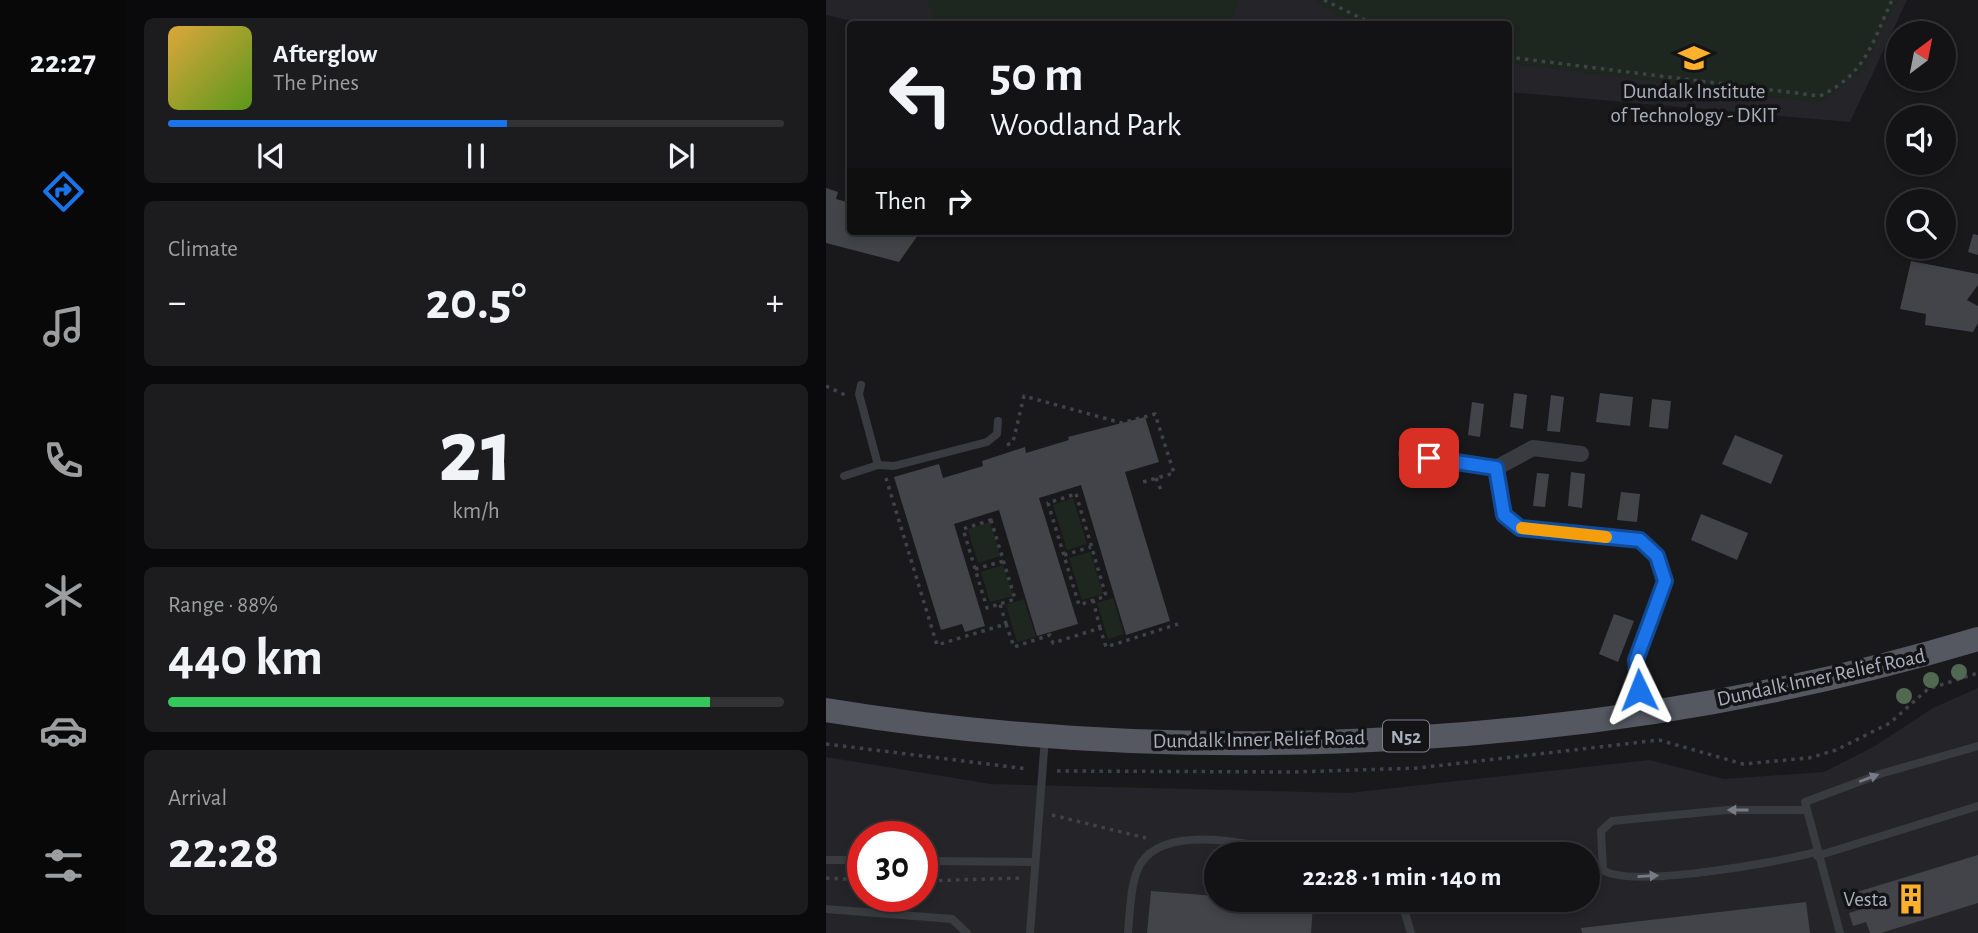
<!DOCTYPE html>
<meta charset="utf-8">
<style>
:root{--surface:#131315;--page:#1c1c1e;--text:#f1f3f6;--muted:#9d9ea0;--line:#323234;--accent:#1a73e8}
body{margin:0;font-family:"Alegreya Sans",sans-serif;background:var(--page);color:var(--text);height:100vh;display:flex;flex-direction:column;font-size:26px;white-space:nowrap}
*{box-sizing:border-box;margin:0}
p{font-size:23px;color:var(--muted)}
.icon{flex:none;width:38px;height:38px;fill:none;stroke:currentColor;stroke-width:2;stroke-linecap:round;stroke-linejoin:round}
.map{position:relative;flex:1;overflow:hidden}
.drawer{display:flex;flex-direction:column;gap:18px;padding:18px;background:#0a0a0c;width:700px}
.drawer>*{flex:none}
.banner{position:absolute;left:21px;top:21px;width:665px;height:214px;border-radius:7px;box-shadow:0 4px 10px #0003,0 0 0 2px var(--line);background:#131315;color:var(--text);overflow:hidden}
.needle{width:46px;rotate:32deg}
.fabs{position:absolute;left:1060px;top:21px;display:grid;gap:14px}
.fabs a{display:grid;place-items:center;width:70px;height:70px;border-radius:50%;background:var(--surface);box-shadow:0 4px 10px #0003,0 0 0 2px var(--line);font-size:35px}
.speed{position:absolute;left:21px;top:821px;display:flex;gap:14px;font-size:35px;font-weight:700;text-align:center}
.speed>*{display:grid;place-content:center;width:91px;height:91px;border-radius:50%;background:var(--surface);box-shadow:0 4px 10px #0003,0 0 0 2px var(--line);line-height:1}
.speed .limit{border:10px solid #d22;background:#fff;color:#111}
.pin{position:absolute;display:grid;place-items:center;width:60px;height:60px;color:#fff;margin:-30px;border-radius:14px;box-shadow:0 4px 10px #0006}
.me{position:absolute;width:77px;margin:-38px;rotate:358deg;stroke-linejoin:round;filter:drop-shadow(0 0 5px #0008)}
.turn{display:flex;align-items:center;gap:24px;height:147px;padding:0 28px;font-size:32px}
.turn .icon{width:91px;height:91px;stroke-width:2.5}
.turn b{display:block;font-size:49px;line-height:60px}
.then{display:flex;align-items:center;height:66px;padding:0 28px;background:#0003;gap:14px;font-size:26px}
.big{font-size:52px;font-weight:600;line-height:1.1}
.drawer .card{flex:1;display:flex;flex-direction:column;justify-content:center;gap:10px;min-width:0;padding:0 24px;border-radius:10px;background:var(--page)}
.drawer .dial{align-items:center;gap:0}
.dial b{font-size:91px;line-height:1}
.song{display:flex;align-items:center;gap:21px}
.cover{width:84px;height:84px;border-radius:10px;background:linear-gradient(135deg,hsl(40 70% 55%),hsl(90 70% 35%))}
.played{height:7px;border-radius:4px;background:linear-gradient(90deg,var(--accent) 55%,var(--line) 55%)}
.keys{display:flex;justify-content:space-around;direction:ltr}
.heat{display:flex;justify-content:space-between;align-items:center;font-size:38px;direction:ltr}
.charge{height:10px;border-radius:5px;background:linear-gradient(90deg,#34c759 88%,var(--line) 0)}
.trip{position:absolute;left:378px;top:842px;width:396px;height:70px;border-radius:35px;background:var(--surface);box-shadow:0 4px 10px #0003,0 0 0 2px var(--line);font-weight:600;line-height:70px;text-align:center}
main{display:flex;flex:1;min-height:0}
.menu{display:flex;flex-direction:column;width:126px;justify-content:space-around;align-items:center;background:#080808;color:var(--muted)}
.menu .icon{width:49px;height:49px}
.menu .selected{color:var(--accent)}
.menu b{font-size:32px;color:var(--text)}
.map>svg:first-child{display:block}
.built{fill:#252529;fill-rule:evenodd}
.green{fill:#1e271f}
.building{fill:#434449}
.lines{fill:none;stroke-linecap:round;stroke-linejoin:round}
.path{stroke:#3f4248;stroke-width:3.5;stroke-dasharray:3.5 5;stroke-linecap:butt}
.service{stroke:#393b41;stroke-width:8}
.minor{stroke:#393b41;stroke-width:16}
.primary{stroke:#555860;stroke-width:24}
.tree{fill:#516853}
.oneway{fill:#777b85}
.route-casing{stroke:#114b97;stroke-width:18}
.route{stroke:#1a73e8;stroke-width:12}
.slow{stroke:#f59e0b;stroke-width:12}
.labels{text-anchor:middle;stroke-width:7;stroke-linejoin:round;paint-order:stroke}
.shield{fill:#141417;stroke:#7d818a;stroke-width:2}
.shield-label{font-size:19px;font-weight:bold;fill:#aab0bc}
.poi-label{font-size:21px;fill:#aab0bc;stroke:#141417}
.street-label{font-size:21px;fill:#aab0bc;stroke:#141417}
</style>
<main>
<nav class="menu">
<b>22:27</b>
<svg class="icon selected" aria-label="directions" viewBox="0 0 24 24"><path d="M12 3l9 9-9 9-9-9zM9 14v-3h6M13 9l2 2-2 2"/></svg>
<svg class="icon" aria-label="music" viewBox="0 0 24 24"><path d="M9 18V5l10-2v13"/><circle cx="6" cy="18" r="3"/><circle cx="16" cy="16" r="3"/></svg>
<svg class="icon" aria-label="phone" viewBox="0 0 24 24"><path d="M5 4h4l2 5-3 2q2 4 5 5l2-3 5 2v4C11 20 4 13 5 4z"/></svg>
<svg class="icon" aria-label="climate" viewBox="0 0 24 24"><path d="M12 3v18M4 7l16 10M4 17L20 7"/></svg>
<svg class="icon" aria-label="car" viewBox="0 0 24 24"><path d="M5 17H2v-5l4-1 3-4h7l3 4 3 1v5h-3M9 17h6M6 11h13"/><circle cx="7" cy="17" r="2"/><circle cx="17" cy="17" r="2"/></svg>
<svg class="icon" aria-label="filters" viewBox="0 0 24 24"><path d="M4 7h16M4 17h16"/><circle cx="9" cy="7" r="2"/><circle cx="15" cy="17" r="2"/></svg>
</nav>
<section class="drawer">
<div class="card">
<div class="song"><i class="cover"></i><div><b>Afterglow</b><p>The Pines</p></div></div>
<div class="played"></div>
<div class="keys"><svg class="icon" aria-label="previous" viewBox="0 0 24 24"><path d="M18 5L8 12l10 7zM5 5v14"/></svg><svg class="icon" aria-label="pause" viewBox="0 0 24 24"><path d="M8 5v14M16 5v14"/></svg><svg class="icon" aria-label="next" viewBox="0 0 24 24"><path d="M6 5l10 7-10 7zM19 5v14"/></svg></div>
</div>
<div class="card"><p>Climate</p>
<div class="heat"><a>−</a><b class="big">20.5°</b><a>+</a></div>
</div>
<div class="card dial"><b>21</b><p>km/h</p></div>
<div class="card"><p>Range · 88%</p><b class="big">440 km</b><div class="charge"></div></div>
<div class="card"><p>Arrival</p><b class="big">22:28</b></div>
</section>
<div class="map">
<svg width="1152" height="933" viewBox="0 0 1152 933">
<rect width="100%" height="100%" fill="#19191c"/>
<!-- built -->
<path class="built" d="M0,0H1081L1024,122L683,92L682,24H39L0,15Z
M1152,688V933H0V757L165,784L522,793L824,760L898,779L998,772L1049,746L1107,708ZM37,836H96V896H37ZM390,854H761V900H390Z"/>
<!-- green -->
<path class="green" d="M100,0H414L403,24H111Z
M490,0H1071L1038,69L994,103L683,63L682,24H531L506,13Z
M247,498L261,544L241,550L227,505Z
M164,522L174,556L152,563L142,529Z
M264,552L277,594L256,600L243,558Z
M177,565L187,596L164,602L155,572Z
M287,598L298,634L282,639L271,603Z
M198,599L210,637L191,642L180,605Z"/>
<!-- building -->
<path class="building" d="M0,188L12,192L10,199L24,203V231H95L73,262L0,243Z
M1147,234L1152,235V255L1142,252Z
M1085,261L1152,274V285L1141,300L1152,306V323L1147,332L1099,325L1100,314L1074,309Z
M688,393L701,395L697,429L684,427Z
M774,393L807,397L804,426L770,422Z
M725,395L738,397L734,432L721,431Z
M826,399L845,401L842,429L823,427Z
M646,402L658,404L654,437L642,435Z
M319,417L333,462L299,472L344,621L300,635L255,485L213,498L252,624L211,636L173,510L128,524L159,626L139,632L136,624L115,630L68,477L113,464L117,478L157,466L156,461L199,447L200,453L243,440L242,437Z
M909,435L957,455L945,484L896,464Z
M745,472L759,474L756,508L742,506Z
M711,473L723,474L719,507L707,506Z
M795,492L814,494L811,522L791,520Z
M875,514L922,533L911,560L865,540Z
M788,614L808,621L792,662L773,654Z
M1152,855V903L1055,933H1044L1040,922L1027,926L1023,913L1036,909L1031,892Z
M325,891L390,896V900L487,904L485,933H321Z
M980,902L984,933H756L755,928Z"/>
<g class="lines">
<!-- path -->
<path class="path" d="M498,0L547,24
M682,57L994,96C1040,74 1046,43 1066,0
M0,386L19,395
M181,445L187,442L198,396L296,423L329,414L348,473L317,482
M60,478L111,645L180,624L174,604
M330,478L335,490
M250,494L280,596L253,605L222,503Z
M165,520L189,599L161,608L137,529Z
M238,555L265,547
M149,569L178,561
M267,600L274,628
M180,624L188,647L224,635L227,643L274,628L280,647L352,624
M0,744L202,769
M231,771L468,772L592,768L833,740L917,764L983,758L1010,750L1064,723L1102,689L1152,673
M226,815L320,838
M0,878L37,880
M96,881L196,878"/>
<!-- service -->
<path class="service" d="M35,385L33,394L52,465
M18,476L52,465L68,466L161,442L171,434L172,421
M980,810H901L786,821L775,831L777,870C805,889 953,862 990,852
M991,856L1152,806
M0,860H37
M96,861L209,862
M575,900L585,933
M0,909L126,919L141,933
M204,933L219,738
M302,933C304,913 304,881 315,863C343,821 435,847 476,854
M1014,933L979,802L1054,774L1152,746"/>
<!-- minor -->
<path class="minor" d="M580,454L670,468L707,448L755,454
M670,468L678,515L694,528L814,540L830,556L839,581L810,660L817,712"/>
<!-- primary -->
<path class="primary" d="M0,710C374,771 789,748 1152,639"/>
</g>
<!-- trees -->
<g class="tree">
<circle cx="1133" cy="672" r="8"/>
<circle cx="1105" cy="680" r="8"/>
<circle cx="1078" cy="696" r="8"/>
</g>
<!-- one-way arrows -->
<defs><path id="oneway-solid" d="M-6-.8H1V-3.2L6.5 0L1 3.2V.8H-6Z" transform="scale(1.75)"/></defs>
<g class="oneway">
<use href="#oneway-solid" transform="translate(1043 778) rotate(-21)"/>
<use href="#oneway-solid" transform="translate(912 810) rotate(180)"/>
<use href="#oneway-solid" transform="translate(822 876) rotate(-3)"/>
</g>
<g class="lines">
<!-- route casing -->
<g class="route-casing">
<path id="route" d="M603,458L670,468L678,515L694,528L814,540L831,556L839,581L810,660L813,690"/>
</g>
<!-- route -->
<use href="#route" class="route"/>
<!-- slow -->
<path class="slow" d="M696,528L780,537"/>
</g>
<!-- icons -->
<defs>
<g id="university-bare" transform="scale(2.415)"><path d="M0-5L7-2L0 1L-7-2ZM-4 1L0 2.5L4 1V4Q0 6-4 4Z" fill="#ffb12d" stroke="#141417" stroke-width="2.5" paint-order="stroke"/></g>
<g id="building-bare" transform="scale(2.415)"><path d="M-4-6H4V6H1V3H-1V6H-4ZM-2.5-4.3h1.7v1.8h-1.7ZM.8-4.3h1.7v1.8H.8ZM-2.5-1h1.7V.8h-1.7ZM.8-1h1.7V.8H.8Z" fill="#ffb12d" stroke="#141417" stroke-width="2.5" paint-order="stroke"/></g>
</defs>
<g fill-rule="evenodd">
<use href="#university-bare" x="868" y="58"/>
<use href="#building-bare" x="1085" y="899"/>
</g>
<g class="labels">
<!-- shield labels -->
<rect class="shield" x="557" y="720.5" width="46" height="31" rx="5"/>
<g class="shield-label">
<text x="580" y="743">N52</text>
</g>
<!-- poi labels -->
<g class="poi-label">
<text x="868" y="98">Dundalk Institute<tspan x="868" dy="24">of Technology - DKIT</tspan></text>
<text x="1062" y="906" text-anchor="end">Vesta</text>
</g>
<!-- street labels -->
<g class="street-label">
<text transform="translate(995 677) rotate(-12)" y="7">Dundalk Inner Relief Road</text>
<text transform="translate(433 739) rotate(-1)" y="7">Dundalk Inner Relief Road</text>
</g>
</g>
</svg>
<div class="fabs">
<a><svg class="needle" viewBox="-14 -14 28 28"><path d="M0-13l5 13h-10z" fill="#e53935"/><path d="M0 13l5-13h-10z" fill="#9d9ea0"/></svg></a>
<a><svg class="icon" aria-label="sound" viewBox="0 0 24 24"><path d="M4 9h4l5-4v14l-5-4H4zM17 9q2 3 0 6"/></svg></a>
<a><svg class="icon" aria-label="search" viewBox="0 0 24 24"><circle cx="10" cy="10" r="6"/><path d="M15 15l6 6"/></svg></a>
</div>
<div class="speed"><div class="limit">30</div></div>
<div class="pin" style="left:603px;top:458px;background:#d93025"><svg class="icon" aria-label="arrive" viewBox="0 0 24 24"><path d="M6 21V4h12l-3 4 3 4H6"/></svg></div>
<svg class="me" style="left:813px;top:690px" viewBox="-20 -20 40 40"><path d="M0-17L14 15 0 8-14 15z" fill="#1a73e8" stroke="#fff" stroke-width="4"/></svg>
<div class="trip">22:28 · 1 min · 140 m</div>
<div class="banner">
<div class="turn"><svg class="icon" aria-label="left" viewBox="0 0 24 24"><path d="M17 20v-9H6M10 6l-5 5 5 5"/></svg><div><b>50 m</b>Woodland Park</div></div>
<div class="then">Then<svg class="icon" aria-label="right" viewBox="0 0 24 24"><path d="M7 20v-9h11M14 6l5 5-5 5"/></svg></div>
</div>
</div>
</main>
